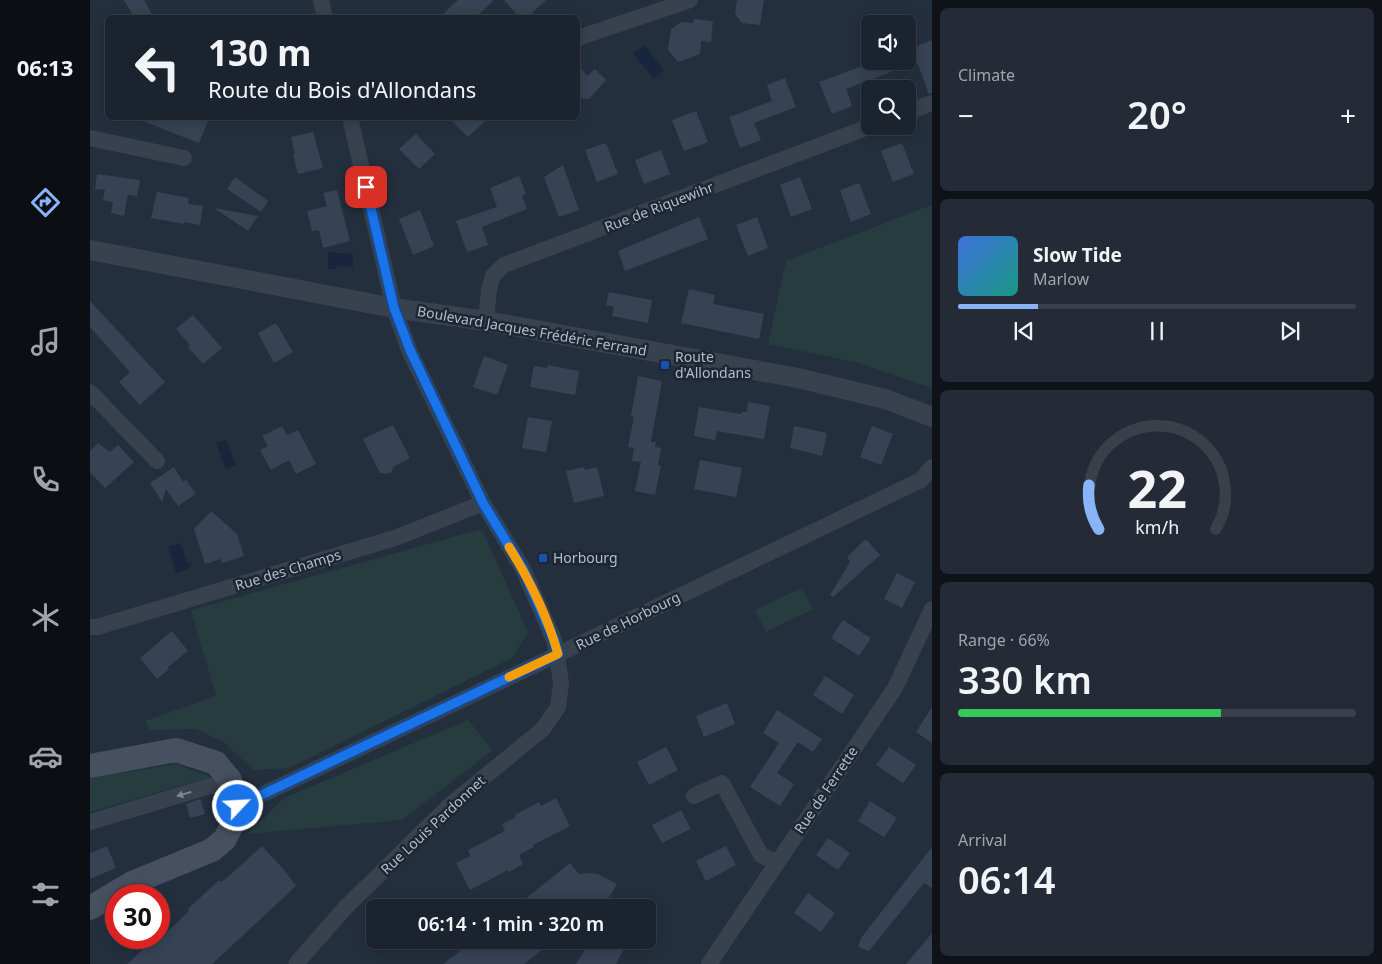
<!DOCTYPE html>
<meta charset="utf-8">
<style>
:root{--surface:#1b232e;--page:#242b36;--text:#f1f3f6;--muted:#a0a4aa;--line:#39404a;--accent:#8ab4f8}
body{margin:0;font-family:"Noto Sans",sans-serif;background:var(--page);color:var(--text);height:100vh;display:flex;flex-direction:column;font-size:19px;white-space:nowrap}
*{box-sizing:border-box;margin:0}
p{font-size:16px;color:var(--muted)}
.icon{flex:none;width:28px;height:28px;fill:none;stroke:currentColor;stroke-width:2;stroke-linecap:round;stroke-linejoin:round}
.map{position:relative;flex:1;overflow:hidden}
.panel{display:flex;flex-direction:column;gap:8px;padding:8px;background:#0f1319;width:450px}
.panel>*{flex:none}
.guide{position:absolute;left:15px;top:15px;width:475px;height:105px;border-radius:8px;box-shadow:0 2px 12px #0003,0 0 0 1px var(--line);background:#1b232e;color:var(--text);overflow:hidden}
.buttons{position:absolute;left:771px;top:15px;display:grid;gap:10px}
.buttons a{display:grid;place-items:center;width:55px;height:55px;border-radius:8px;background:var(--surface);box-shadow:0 2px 12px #0003,0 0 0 1px var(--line);font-size:25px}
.speed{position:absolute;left:15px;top:884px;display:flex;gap:10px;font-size:25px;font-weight:700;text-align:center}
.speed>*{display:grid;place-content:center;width:65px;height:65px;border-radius:50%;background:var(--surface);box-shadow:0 2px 12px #0003,0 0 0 1px var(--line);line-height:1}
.speed .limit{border:8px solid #d22;background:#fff;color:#111}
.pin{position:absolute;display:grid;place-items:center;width:42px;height:42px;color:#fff;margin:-21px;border-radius:10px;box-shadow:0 2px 8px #0006}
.me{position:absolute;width:55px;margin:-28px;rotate:65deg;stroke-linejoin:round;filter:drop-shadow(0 0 4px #0008)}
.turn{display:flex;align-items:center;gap:18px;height:105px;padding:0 20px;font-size:22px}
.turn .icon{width:65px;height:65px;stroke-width:2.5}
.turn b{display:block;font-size:35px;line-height:42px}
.big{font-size:38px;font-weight:600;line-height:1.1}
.panel .tile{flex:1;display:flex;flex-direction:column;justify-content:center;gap:8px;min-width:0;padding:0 18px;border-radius:8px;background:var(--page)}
.panel .dial{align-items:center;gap:0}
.dial svg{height:130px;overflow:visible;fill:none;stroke:var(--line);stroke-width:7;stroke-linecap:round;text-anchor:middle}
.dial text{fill:var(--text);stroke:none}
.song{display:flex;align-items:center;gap:15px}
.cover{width:60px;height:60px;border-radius:8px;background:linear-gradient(135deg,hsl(220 70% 55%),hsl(170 70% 35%))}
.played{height:5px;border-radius:2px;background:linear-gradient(90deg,var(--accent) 20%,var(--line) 20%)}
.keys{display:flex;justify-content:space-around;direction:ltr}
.heat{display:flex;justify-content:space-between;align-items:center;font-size:28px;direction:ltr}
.charge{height:8px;border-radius:4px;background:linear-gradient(90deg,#34c759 66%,var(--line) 0)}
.trip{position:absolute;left:276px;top:899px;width:290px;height:50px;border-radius:8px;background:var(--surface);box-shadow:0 2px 12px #0003,0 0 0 1px var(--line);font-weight:600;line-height:50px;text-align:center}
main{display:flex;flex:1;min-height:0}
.menu{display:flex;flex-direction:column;width:90px;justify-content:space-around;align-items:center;background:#0b0e12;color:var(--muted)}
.menu .icon{width:35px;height:35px}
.menu .on{color:var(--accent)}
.menu b{font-size:22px;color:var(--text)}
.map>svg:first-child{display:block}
.green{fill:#263c3f}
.water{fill:#17263c}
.building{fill:#364354}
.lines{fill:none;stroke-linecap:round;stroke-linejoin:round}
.minor{stroke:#38414e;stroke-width:16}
.tertiary{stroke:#38414e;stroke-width:20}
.secondary{stroke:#465061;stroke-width:24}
.oneway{fill:#7c8592}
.route-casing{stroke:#114b97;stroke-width:12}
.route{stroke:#1a73e8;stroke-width:9}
.slow{stroke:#f59e0b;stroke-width:9}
.transit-dot{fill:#1a4fb4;stroke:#1d2633;stroke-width:2}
.labels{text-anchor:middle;stroke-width:5;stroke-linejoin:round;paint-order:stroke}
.street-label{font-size:14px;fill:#b4bcc9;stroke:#1d2633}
.poi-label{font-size:14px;fill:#b4bcc9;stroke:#1d2633;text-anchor:start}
</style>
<main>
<nav class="menu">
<b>06:13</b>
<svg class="icon on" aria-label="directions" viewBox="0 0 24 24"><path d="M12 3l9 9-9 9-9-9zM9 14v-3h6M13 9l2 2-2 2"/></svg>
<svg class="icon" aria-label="music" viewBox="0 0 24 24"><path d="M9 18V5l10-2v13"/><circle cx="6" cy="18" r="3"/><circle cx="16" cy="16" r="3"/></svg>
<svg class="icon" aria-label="phone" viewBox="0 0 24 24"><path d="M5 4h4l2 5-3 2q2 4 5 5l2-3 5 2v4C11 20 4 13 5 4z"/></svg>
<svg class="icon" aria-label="climate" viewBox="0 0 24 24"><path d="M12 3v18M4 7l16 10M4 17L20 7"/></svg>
<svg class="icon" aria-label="car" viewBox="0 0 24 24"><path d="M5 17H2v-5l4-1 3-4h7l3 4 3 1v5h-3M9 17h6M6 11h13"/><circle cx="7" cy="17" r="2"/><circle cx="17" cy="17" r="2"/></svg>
<svg class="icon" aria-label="filters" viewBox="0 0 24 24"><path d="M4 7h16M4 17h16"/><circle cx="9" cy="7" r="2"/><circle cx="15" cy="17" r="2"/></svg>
</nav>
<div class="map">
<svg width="842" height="964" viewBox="0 0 842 964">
<rect width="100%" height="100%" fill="#242f3e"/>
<!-- green -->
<path class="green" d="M842,205V388L769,363L678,344L696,261Z
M392,529L438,632L422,658L199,768L163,770L135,743L106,729L60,730L55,721L126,696L101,610Z
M712,588L723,609L676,632L665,610Z
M378,720L403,750L312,820L157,834L194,798Z
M86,764L121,777L0,812V778Z"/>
<!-- water -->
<path class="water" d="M554,45L574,70L564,79L543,53Z
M238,252L263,254V267L247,266L245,269H238Z
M136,440L146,465L136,469L126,443Z
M91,543L97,563L100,562L101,566L98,567L99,569L86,573L78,547Z"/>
<!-- building -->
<path class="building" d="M34,0H54L64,18H44Z
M368,0H404L385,18H349Z
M414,0H456L437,18H430Z
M647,0H674L670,25L652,23L645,14Z
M604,19L623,21L621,42L611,41L610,54L588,62L578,50L581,29L591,22L603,23Z
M842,40V93L839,94L822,48Z
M786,61H797L801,72L756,89L762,106L742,114L729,82Z
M488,63L497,76L505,69L516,80L499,99L488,98Z
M695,78L706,107L664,123L671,140L650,148L639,117L682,101L677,85Z
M606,111L618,142L594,151L582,120Z
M45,118H119L109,143Z
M359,118H399L378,137Z
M223,132L233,168L208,174L203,155L205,154L201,137Z
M326,134L345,154L329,169L309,149Z
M516,143L528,174L507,182L495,150Z
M812,143L824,174L803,182L791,151Z
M571,150L580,174L554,184L545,160Z
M473,165L489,210L469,217L454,177Z
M7,174L50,180L47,196L38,195L34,216L21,213L23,202L13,200L15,190L5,189Z
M429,176L436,194L432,196L437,209L392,227L398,245L377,252L366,221L407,207L400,188Z
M145,177L178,201L171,212L137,189Z
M710,177L722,209L701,217L690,185Z
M769,183L781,214L761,222L750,190Z
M247,190L260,241L233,248L229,230L222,231L217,211L237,206L233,193Z
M67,192L99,198L98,204L113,206L110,225L95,222L94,224L61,218Z
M124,208L168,216L158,231Z
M330,210L344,246L323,255L309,219Z
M609,217L618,239L535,271L528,251Z
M667,217L678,248L658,256L646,225Z
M599,289L625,295L623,304L674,314L669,339L591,323Z
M519,292L562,300L558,323L522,316L524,307L516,305Z
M0,301L75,382L50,405L29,382L40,372L0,327Z
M103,315L132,348L113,364L98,347L100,345L86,329Z
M186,323L203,352L184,363L168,333Z
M394,356L418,365L407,395L383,387Z
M458,365L489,371L485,395L440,387L444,366L457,368Z
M548,376L572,381L561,442H566L565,447L571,448L568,465L571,466L565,495L545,491L551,462L542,461L544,448L538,447L544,417L541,416Z
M658,402L680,406L674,439L627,431L625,440L604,436L609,407L651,414L652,412H657Z
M438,417L462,421L456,452L432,448Z
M303,425L320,458L303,467L302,472L296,474L290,473L273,439Z
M192,426L197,435L208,430L226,464L206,474L199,460L181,470L170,450L178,446L172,436Z
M704,426L737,433L732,456L700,448Z
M782,426L803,434L791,465L770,457Z
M8,443L20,452L28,445L44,462L15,488L0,472V451Z
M610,460L652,468L646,497L604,489Z
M84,467L93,482L96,480L106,494L88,506L76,489L72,502L60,483Z
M494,467L495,470L507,467L514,496L484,503L476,471Z
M121,511L147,534L154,556L132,563L131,559L115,564L104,529Z
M776,539L790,555L743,597L740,595L760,562L757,557Z
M807,573L825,582L812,608L794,599Z
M753,620L781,638L769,656L741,638Z
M82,631L98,651L78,667L79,669L67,679L50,658Z
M735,676L764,695L752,714L723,695Z
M637,703L645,724L614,737L606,716Z
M842,707V743L826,732Z
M687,710L732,739L723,752L708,742L687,773L704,784L690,806L660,787L689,743L673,733Z
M576,747L588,770L559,785L547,762Z
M799,747L826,765L813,783L786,765Z
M466,798L480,826L443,845L444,847L429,855L433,864L419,872L418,870L380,890L366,863L380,856L378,850L415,831L412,824L426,817L425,815L449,802L451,806Z
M110,799L115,814L100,818L96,804Z
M780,801L807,818L794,837L768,821Z
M591,810L601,829L572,843L562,825Z
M738,838L760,853L748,870L726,855Z
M17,846L26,868L0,879V853Z
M172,846L195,871L206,886L122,964H37L66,938H69V935L75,929L77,932L99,911L98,909L129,880L131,882L139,876Z
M636,846L646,865L616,881L606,861Z
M842,847V888L834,883L779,951L768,947L771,938Z
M480,863L489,874L499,873L508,874L527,884L520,896L506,908H424Z
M718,893L745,913L731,932L704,913Z
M842,933V964H816Z
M384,940H465L434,964H353Z
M501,940H532L528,948L533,951L526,964H486Z"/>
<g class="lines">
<!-- minor -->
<path class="minor" d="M231,0L235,18
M488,38L600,0
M818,112L842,103
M0,138L94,158
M396,321L399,289L403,276L414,265L781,126
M0,392L67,461
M0,627H7L305,538L393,503
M604,796L632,783L671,855L687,863
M148,806L496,641L831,480L842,467
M0,822L140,780
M206,964L254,909L360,805L453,729L468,707L471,683L467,654L464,640L433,569L393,503L319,350L304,308L260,118
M619,964L805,688L842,609"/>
<!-- tertiary -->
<path class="tertiary" d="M0,250L304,308L396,321L708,378L795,399L842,417"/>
<!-- secondary -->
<path class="secondary" d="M0,766L86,750L126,763L140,780L148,806L144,821L135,839L122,850L42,883L0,908"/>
</g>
<!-- one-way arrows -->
<defs><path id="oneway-solid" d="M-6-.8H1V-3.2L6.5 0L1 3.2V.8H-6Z" transform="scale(1.25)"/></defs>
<use class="oneway" href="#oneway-solid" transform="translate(94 794) rotate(164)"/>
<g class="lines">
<!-- route casing -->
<g class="route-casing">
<path id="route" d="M148,806L468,654L464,640L433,569L393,503L320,350L304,308L276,187"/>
</g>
<!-- route -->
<use href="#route" class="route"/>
<!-- slow -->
<path class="slow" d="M419,677L468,654C458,618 439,579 419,547"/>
</g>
<!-- markers -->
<g class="transit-dot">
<rect x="570" y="360" width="10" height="10" rx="2.5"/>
<rect x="448" y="553" width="10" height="10" rx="2.5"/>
</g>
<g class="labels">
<!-- street labels -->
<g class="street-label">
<text transform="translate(569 207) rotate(-21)" y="5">Rue de Riquewihr</text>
<text transform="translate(442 331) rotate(10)" y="5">Boulevard Jacques Frédéric Ferrand</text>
<text transform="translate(198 570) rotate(-17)" y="5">Rue des Champs</text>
<text transform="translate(538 621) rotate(-26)" y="5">Rue de Horbourg</text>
<text transform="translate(736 790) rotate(-56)" y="5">Rue de Ferrette</text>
<text transform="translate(343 825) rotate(-43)" y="5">Rue Louis Pardonnet</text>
</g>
<!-- poi labels -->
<g class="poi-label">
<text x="585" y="362">Route<tspan x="585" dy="16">d'Allondans</tspan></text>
<text x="463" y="563">Horbourg</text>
</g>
</g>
</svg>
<div class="buttons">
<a><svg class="icon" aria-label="sound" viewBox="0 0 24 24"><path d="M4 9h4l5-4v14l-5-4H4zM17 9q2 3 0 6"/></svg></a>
<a><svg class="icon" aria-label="search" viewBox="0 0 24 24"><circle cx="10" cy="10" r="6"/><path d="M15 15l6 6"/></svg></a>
</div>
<div class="speed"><div class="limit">30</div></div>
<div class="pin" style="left:276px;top:187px;background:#d93025"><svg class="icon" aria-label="arrive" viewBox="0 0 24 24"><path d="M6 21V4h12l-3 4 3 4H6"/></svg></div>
<svg class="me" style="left:148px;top:806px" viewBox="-20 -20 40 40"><circle r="17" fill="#1a73e8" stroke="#fff" stroke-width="3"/><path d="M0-11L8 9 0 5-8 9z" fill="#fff"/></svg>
<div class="trip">06:14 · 1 min · 320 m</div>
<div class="guide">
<div class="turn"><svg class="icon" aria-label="left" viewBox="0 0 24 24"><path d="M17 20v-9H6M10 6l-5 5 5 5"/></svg><div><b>130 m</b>Route du Bois d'Allondans</div></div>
</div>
</div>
<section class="panel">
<div class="tile"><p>Climate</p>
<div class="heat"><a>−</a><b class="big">20°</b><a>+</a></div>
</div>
<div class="tile">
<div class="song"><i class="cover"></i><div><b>Slow Tide</b><p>Marlow</p></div></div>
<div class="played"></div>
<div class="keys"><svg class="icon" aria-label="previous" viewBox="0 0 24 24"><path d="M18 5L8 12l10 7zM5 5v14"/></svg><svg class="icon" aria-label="pause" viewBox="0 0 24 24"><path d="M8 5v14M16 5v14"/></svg><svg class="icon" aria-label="next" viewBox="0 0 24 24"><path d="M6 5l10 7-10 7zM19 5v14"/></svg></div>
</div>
<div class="tile dial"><svg viewBox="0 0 100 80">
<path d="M14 69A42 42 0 1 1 86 69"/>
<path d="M14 69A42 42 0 0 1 8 42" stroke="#8ab4f8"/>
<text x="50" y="56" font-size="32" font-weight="700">22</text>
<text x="50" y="72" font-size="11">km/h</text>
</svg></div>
<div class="tile"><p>Range · 66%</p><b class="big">330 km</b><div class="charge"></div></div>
<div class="tile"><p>Arrival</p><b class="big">06:14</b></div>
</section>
</main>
